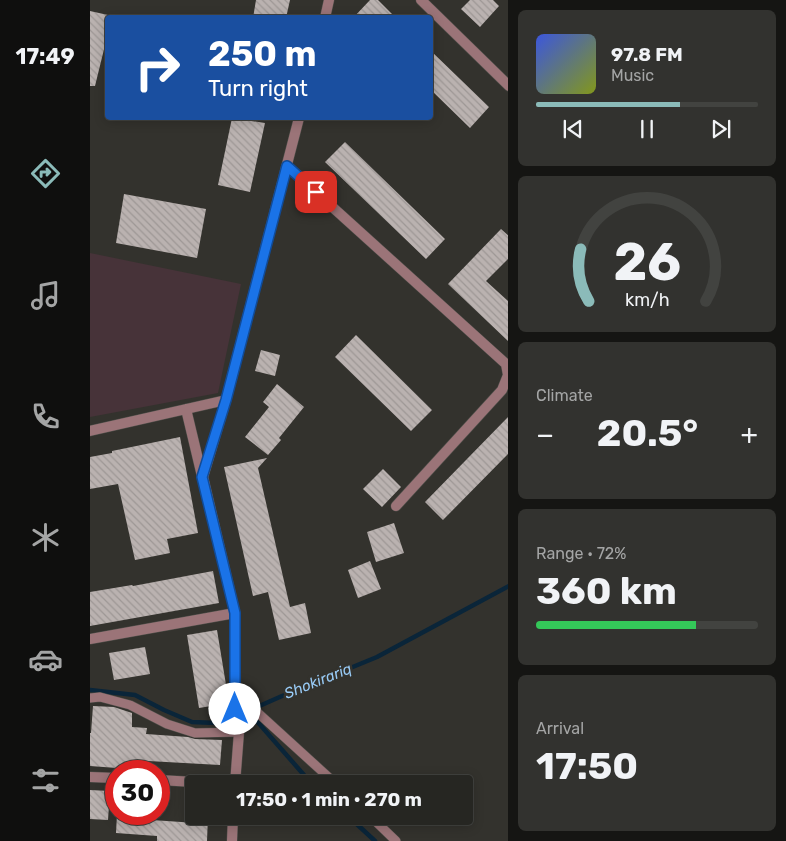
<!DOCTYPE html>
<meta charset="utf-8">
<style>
:root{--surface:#262622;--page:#32322f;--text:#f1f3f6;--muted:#a4a5a5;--line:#424340;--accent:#8bbbb9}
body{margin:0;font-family:Rubik,sans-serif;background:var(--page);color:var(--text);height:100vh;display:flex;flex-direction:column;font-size:19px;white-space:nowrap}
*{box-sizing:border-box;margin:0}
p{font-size:16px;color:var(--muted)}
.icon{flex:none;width:28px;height:28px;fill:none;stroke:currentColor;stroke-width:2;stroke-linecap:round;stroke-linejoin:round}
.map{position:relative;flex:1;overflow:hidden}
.details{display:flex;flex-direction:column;gap:10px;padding:10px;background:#151513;width:278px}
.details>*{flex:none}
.top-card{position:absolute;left:15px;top:15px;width:328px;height:105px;border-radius:5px;box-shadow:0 2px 12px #0003,0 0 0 1px var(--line);background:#1a4fa0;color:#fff;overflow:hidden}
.speed{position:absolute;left:15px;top:760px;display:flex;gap:10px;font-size:25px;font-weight:700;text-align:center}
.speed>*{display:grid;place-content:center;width:65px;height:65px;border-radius:50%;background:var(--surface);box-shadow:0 2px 12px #0003,0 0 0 1px var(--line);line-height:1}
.speed .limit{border:8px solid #d22;background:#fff;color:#111}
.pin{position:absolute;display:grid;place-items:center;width:42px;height:42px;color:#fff;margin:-21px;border-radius:10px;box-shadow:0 2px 8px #0006}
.me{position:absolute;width:55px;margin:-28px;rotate:0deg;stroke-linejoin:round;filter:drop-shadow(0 0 4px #0008)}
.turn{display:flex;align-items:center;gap:18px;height:105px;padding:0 20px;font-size:22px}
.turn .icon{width:65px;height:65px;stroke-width:2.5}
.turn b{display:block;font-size:35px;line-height:42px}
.big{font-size:38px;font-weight:700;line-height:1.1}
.details .card{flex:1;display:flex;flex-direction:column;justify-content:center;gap:8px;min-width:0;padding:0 18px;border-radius:8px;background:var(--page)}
.details .dial{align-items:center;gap:0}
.dial svg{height:130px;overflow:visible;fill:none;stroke:var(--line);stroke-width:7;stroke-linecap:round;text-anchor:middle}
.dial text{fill:var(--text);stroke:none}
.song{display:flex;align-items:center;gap:15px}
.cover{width:60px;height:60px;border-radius:8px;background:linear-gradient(135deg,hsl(230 70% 55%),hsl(70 70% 35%))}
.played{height:5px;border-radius:2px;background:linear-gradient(90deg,var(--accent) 65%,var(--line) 65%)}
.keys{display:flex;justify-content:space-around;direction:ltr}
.heat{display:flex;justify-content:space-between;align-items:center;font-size:28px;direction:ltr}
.charge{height:8px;border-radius:4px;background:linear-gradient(90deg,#34c759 72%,var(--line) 0)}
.trip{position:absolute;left:95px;top:775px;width:288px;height:50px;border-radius:5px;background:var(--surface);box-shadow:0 2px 12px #0003,0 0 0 1px var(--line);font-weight:700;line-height:50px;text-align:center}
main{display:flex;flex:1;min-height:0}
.dock{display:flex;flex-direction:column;width:90px;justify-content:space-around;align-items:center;background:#0f0f0e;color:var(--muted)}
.dock .icon{width:35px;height:35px}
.dock .on{color:var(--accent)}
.dock b{font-size:22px;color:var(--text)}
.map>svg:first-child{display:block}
.education{fill:#473339}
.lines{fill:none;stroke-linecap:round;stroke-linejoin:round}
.stream{stroke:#0a2539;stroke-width:4.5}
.building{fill:url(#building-back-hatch)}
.lane-casing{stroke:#4f4f4a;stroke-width:10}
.street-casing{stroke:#4f4f4a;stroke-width:11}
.lane{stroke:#9b7478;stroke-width:9}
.street{stroke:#9b7478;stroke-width:10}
.route-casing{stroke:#114b97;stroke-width:12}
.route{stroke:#1a73e8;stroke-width:9}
.labels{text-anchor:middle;stroke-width:5;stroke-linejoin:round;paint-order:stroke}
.water-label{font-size:15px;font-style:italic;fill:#98caf5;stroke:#33322d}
</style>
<main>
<nav class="dock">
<b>17:49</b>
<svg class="icon on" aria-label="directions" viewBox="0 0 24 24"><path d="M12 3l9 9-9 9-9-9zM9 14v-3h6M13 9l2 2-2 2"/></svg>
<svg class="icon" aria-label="music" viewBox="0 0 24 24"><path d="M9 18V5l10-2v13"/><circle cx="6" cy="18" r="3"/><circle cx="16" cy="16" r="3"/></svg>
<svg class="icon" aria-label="phone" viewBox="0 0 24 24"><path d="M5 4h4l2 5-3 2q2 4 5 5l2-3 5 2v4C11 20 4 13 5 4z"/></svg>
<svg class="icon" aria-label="climate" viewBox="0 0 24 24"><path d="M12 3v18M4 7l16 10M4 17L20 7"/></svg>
<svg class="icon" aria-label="car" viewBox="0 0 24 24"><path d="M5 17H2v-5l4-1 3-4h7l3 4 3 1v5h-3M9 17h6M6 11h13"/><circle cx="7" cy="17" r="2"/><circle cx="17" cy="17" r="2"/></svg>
<svg class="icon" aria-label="filters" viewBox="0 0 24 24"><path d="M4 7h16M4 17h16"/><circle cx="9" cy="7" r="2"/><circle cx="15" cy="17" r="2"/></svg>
</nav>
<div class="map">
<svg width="419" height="841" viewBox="0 0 419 841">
<defs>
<pattern id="building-back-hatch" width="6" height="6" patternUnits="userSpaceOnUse" patternTransform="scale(1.25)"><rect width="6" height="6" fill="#bab2b0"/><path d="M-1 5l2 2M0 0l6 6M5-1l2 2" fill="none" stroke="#9d9795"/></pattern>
</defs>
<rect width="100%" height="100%" fill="#33322d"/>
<!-- education -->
<path class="education" d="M0,253L151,284L128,393L0,417Z"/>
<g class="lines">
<!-- stream -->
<path class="stream" d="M0,690L45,695L74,710L102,722L126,723L158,711L192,696L287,657L419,586
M158,711L214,775L223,784
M258,816L285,841"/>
</g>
<!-- building -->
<path class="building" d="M166,0H200L196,18H163Z
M280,0H288L306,18H263Z
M380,0H403L409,6L390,27L371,9Z
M0,11L18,15V33L5,86H0Z
M340,50L399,107L380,128L340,89Z
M142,118L175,123L160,192L128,185Z
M255,142L355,239L336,259L235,162Z
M34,194L116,209L107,258L26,243Z
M411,229L419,236V258L396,281L419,302V342L358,284Z
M266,335L342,410L321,431L245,357Z
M171,350L190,355L185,376L165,371Z
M187,384L214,407L189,438L191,440L178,455L155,437L179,407L173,402Z
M419,416V453L353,520L335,502Z
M90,437L108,533L77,539L80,553L45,560L28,484L0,489V457L22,453V451Z
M177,458L168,468L200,607L215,603L221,633L189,640L178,592L163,596L134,467Z
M293,469L311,487L292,507L273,489Z
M304,523L314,553L286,562L277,532Z
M280,561L291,589L268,598L258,570Z
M123,571L129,603L0,626V592L42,585L43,586Z
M127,630L139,703L109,708L97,635Z
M55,647L60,674L24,680L19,653Z
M3,706L24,707L42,713V727L57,728L56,734L98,737L105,739L132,740L130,765L40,760V769L0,766V733H1Z
M0,790L20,791L18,820L0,819Z
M27,814H63L62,820L106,823V816H118L117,841H67V836L26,833Z"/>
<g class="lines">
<!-- lane casing -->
<g class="lane-casing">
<path id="lane" d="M145,692L246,784
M0,698L10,697L40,705L77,724L105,733L149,732
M280,816L306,841"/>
</g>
<!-- street casing -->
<g class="street-casing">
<path id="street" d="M331,0L419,86
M235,18L239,0
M197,166L416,364L418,375L412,390L306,506
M96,409L112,476
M0,431L136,400
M0,639L145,613
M0,777L26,778
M69,780L139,784
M145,784L149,732L146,725L145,613L113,477L136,400L209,118
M142,841L143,816"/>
</g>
<!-- lane -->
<use href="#lane" class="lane"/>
<!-- street -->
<use href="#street" class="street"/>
</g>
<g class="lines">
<!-- route casing -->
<g class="route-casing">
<path id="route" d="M145,709V613L112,477L136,400L197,166L226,192"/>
</g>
<!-- route -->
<use href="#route" class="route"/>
</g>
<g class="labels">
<!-- water labels -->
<g class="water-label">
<text transform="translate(228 681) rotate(-22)" y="5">Shokirariq</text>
</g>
</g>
</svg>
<div class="speed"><div class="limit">30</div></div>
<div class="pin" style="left:226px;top:192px;background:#d93025"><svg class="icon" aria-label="arrive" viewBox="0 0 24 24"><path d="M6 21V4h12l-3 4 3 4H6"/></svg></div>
<svg class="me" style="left:145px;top:709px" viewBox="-20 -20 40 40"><circle r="19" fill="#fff"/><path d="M0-13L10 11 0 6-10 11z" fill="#1a73e8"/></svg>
<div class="trip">17:50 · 1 min · 270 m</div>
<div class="top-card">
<div class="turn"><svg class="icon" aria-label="right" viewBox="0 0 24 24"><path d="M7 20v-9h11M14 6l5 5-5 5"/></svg><div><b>250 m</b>Turn right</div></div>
</div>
</div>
<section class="details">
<div class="card">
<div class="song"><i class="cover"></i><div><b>97.8 FM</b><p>Music</p></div></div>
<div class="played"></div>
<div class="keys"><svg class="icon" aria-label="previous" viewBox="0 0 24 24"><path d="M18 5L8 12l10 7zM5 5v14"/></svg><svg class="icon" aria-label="pause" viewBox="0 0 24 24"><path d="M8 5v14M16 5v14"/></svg><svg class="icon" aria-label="next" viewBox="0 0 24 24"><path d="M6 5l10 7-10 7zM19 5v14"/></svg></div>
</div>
<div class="card dial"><svg viewBox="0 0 100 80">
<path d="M14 69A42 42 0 1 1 86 69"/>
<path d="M14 69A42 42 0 0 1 9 37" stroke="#8bbbb9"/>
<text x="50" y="56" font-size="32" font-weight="700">26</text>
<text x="50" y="72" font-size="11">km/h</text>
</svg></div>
<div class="card"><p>Climate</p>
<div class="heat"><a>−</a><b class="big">20.5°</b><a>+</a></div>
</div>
<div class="card"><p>Range · 72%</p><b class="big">360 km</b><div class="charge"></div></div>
<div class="card"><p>Arrival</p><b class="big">17:50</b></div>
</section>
</main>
